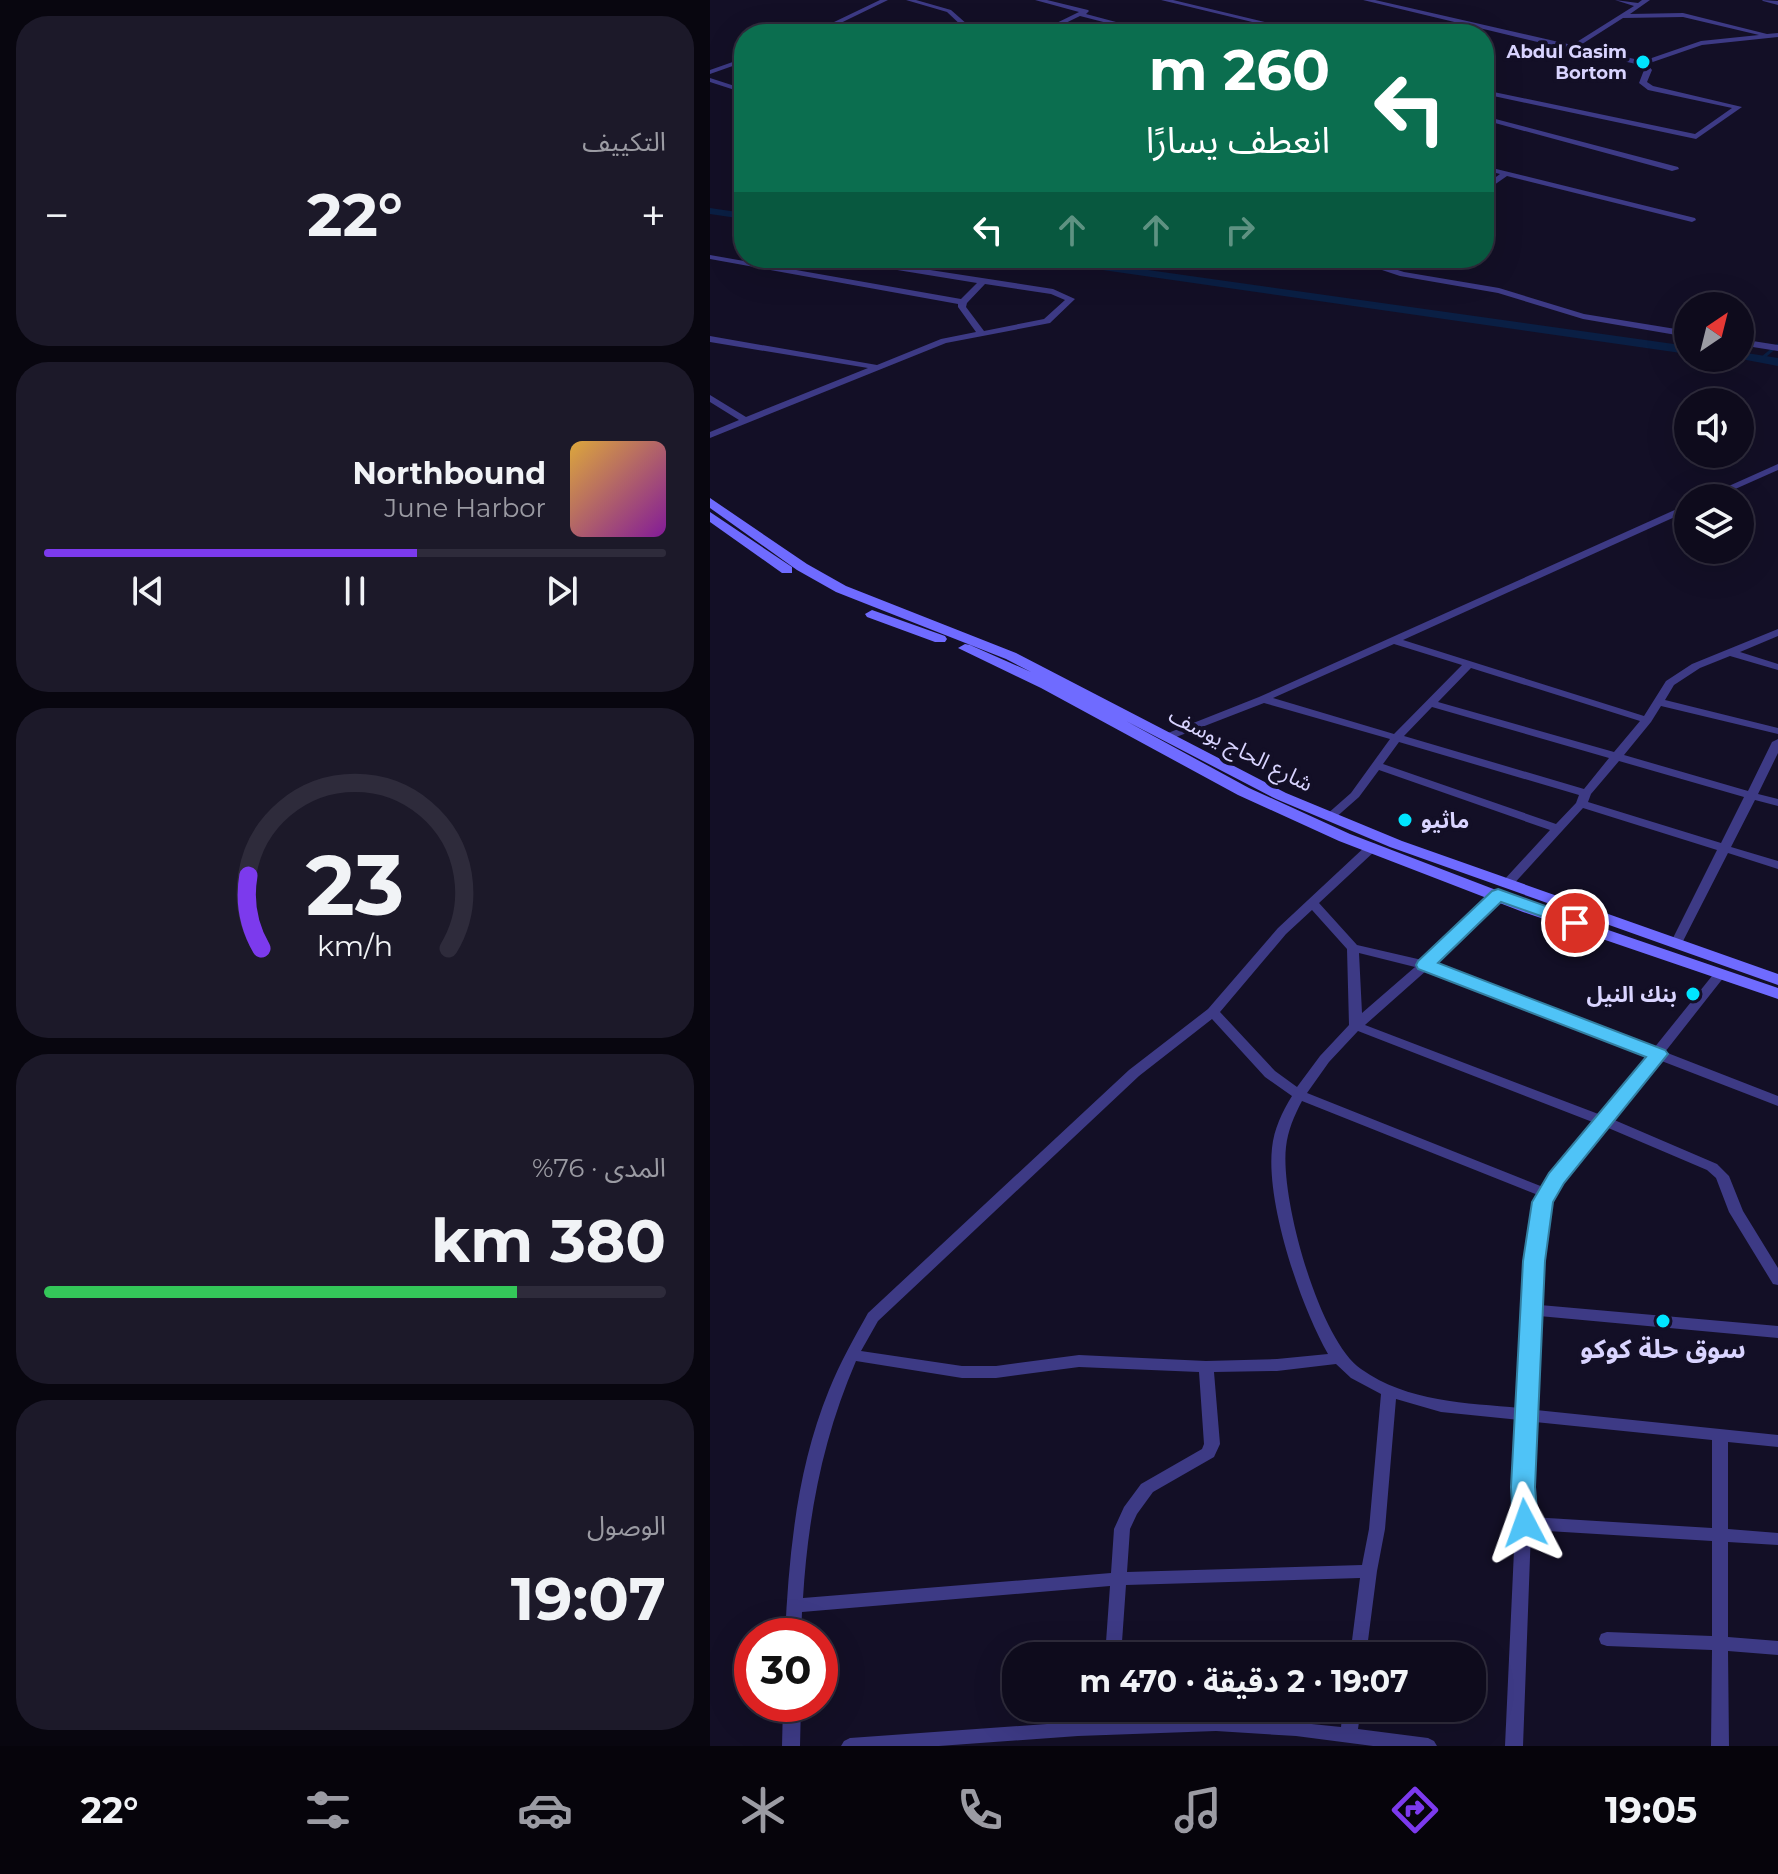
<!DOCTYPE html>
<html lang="ar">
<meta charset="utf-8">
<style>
:root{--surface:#0e0b1c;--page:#1c1929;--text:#f1f3f6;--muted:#9b9ba3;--line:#2e2b3b;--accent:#7c3aed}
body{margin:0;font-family:Montserrat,"Noto Sans Arabic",sans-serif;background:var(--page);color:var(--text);direction:rtl;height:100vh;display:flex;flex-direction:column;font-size:30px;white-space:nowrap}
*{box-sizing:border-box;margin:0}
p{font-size:26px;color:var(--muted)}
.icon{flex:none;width:44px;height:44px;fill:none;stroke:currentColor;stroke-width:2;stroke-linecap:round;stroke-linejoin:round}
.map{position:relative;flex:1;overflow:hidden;direction:ltr}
.side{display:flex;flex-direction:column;gap:16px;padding:16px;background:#08060f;width:710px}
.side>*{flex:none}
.banner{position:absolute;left:24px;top:24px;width:760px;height:244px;border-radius:32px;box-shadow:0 8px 32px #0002,0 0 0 2px var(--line);direction:rtl;background:#0b6e4f;color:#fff;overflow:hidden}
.needle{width:52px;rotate:35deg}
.buttons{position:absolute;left:964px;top:292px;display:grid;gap:16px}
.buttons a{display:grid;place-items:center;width:80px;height:80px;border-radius:50%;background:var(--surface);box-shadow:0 8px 32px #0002,0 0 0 2px var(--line);font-size:40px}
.speed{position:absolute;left:24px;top:1618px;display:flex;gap:16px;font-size:40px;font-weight:700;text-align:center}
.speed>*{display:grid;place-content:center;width:104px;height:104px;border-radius:50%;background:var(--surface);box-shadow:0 8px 32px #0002,0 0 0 2px var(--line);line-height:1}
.speed .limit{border:12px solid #d22;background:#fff;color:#111}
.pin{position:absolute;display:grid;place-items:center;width:68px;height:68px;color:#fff;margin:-34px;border:4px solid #fff;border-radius:50%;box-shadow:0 2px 8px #0007}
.me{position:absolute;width:88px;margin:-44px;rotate:356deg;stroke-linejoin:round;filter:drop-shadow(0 0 6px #0008)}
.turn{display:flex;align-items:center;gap:28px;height:168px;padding:0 32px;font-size:36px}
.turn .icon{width:104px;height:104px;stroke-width:2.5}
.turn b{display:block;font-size:56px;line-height:68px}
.lanes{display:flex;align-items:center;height:76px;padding:0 32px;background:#0003;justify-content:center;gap:40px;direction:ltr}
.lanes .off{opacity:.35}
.big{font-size:60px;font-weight:700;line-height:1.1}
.side .tile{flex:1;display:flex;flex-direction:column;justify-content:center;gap:12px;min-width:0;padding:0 28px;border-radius:32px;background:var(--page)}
.side .dial{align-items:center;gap:0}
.dial svg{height:208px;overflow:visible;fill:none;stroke:var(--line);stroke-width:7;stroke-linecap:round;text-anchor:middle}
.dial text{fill:var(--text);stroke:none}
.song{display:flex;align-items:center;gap:24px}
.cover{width:96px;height:96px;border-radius:12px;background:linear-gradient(135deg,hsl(40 70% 55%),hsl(290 70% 35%))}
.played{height:8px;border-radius:4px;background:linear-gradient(90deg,var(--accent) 60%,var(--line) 60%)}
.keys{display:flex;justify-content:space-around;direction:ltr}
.heat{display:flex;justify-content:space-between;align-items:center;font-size:44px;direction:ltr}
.charge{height:12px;border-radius:6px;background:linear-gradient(90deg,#34c759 76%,var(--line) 0)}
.trip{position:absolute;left:292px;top:1642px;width:484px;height:80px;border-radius:32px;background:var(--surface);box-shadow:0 8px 32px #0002,0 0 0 2px var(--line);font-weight:700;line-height:80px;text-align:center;direction:rtl}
.dock{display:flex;height:128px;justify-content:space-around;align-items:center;background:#06040b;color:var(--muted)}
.dock .icon{width:56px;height:56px}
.dock .current{color:var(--accent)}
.dock b{font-size:36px;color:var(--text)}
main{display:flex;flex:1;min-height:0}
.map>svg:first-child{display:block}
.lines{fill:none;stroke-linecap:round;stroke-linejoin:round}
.stream{stroke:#0a1f44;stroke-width:3}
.canal{fill:#0a1f44;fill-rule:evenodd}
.street{fill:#3d3a85;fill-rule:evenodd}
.secondary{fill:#6f6bff;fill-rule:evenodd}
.route{fill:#4fc3f7;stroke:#337fa1;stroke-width:2}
.poi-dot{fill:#00e5ff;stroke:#130f26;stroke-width:3}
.labels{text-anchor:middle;stroke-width:8;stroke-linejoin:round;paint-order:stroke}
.far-poi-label{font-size:18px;font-weight:bold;fill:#d9d4ff;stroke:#130f26;text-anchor:end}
.street-label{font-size:22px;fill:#d9d4ff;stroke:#130f26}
.poi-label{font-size:22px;font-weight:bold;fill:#d9d4ff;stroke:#130f26;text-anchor:start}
.near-poi-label{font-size:26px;font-weight:bold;fill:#d9d4ff;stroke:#130f26}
</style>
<main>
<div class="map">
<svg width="1068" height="1746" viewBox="0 0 1068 1746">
<rect width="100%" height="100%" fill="#130f26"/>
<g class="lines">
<!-- stream -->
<path class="stream" d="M1051,359L1068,345"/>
<!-- canal -->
<path class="canal" d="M0,208L34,213V219L0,214Z
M325,258H353L978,346V354L330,261Z
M1030,352L1068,358V366L1026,358H1030Z"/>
<!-- street -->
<path class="street" d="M170,0H178L108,34H99Z
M196,0H206L241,10L258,25L291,34H279L254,28L237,12Z
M325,0H337L378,10L379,11L376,14L451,34H440L370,16L333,34H324L369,12Z
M451,0H463L604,34H592Z
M653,0H665L862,45L924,6L905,0L928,3L932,0H940L920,14L973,13L1057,34L1068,33V37L992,45L937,64L942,70L937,82L943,86L1032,107L986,139L774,94V90L985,134L1022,108L938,90L929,83L934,70L931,65L861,50ZM973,17L1049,35L991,41L933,61L869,46L913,18Z
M1052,0L1068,1V5L1053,1Z
M34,58V62L0,74V70Z
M0,78L34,89V93L0,82Z
M774,116L968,167L969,169L962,171L774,120Z
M774,166L985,218L986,220L982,222L797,176L774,192V186L790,174L774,170Z
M0,255L251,299L267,283L126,260L122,258H142L343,289L365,299L340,323L236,343L0,438V432L29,420L0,402V395L36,417L158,368L0,342V336L167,365L231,339L266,332L248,307V304L0,259ZM275,284L341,294L355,300L334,319L274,331L256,307L257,303Z
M636,258H649L694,272L789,288L874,314L978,331V337L873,319L788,293L690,276Z
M1030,339L1068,345V351L1030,345Z
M1068,464V470L1005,498H992Z
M978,504V511L693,640L934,716L956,681L982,664L1068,629V636L1030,652L1068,664V670L1020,656L990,668L964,685L955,700L1068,728V734L951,706L941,722L914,755L1038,791L1062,742L1068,739V753L1048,794L1068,799V806L1045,800L1021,847L1068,861V869L1018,853L970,947L966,948L960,944L1007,850L873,808L801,887H793L791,884L793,881L840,830L669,770L649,797L624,819H616L614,817L616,815L641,793L680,739L554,703L461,739L457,740L451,737L453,735L549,697ZM684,644L752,665L684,734L563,698ZM761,668L930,721L904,752L728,702ZM722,707L899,758L874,789L694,736ZM689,742L869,795L866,803L846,824L673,764ZM909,761L1034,797L1011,843L878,802L881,794Z
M662,843L666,844L668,847L666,850L609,903L647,945L712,960L784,892H792L794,895L792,898L724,964L944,1048L1006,971H1014L1016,974L1014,977L955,1052L1068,1096V1106L949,1060L902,1119L1007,1164L1019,1176L1033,1211L1068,1268V1285L1063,1284L1019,1212L1006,1178L997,1170L896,1127C879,1148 859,1169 844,1192C829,1217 831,1276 830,1305L1068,1326V1338L829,1316L826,1410L1068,1435V1447L1018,1442V1529L1068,1533V1545L1018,1542V1637L1068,1641V1655L1018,1651L1019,1746H1001L1002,1650L897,1646L891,1644L889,1639L891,1634L897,1632L1002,1636V1541L821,1530L813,1746H795L810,1420L731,1412L686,1399L675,1529L667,1571L656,1656H640L650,1578L416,1585L411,1656H395L400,1586L92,1612L91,1636H75C79,1553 87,1468 119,1390C130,1363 144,1338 158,1313L419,1070L498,1009L568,928L658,844ZM602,910L637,949L639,1025L610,1056L587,1087L565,1071L510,1012L576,934ZM649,953L705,967L652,1013ZM717,970L938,1056L891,1115L655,1025ZM502,1019L555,1077L582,1096C572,1112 564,1129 562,1148C556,1203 590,1305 618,1354L567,1359L496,1361L369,1355L286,1366H252L151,1351L168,1321L429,1076ZM648,1031L885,1123L833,1187L597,1093L619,1062ZM592,1101L828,1195L821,1221L817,1261L810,1408C757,1403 697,1402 651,1369C609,1340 570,1198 576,1147C578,1130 584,1116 592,1101ZM146,1361L252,1378H286L369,1367L489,1372L494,1444L492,1449L431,1484L414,1507L404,1529L401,1573L93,1598C98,1516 113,1437 146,1361ZM626,1364L641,1378L671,1394L659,1529L652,1565L417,1572L420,1529L427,1514L443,1492L504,1457L510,1444L504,1372L567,1371ZM825,1422L1002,1440V1528L821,1517Z
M73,1704H91L90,1746H72Z
M392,1708H410L409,1719L533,1717L631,1727L633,1708H651L648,1729L718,1738L724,1741L727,1746H663L586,1736L506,1731L368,1736L229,1746H131L134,1741L140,1738L392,1720Z"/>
<!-- secondary -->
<path class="secondary" d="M0,498L97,564L136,586L306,653L576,793L692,841L1068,974V985L680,847L566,799L416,721L539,788L640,834L825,905L1068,988V999L813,912L629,841L528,795L331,688L248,648L255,644L260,645L321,672L296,659L126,592L87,570L0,508Z
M0,512L82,567V573H72L0,522Z
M162,610L235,636L237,639L235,642H225L157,617L155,614Z"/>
</g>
<!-- route -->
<path class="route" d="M788,889L872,919L875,923L865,928L791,902L728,963L955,1050L958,1054L854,1183L843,1202L835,1261L825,1487L828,1523L824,1530L815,1533L807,1530L803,1523L801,1487L813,1261L822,1202L839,1173L936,1057L708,969L706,965L708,961L782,891Z"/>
<!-- markers -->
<g class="poi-dot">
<circle cx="933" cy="62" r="8"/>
<circle cx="695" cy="820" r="8"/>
<circle cx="983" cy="994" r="8"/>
<circle cx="953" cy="1321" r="8"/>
</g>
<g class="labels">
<!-- far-poi labels -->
<g class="far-poi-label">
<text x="917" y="58">Abdul Gasim<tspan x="917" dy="21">Bortom</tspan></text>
</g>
<!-- street labels -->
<g class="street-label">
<text transform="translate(531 749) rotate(27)" y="8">شارع الحاج يوسف</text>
</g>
<!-- poi labels -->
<g class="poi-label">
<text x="711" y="828">ماثيو</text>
<text x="967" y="1002" text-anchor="end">بنك النيل</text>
</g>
<!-- near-poi labels -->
<g class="near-poi-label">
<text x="953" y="1358">سوق حلة كوكو</text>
</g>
</g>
</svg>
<div class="buttons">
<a><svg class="needle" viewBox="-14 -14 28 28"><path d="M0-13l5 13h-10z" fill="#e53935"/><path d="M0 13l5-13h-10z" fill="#9b9ba3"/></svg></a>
<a><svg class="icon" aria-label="sound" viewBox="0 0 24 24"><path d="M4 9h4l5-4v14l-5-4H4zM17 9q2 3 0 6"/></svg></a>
<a><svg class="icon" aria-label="layers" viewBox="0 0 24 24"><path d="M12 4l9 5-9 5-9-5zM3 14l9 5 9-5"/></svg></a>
</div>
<div class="speed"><div class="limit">30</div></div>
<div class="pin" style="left:865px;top:923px;background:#d93025"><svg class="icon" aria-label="arrive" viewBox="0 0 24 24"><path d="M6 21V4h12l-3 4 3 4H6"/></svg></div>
<svg class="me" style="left:815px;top:1523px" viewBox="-20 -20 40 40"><path d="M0-17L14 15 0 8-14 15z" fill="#4fc3f7" stroke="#fff" stroke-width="4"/></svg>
<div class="trip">19:07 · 2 دقيقة · 470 m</div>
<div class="banner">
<div class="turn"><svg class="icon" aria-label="left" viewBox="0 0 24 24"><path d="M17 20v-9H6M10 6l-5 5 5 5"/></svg><div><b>260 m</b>انعطف يسارًا</div></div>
<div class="lanes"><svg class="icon" aria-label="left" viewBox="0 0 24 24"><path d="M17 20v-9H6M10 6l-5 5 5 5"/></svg><svg class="icon off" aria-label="ahead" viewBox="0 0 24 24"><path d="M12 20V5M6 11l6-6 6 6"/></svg><svg class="icon off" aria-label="ahead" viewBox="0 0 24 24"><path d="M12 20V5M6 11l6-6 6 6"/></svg><svg class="icon off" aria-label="right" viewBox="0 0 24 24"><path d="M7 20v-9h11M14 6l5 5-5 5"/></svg></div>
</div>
</div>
<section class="side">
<div class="tile"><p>التكييف</p>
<div class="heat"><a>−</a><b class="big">22°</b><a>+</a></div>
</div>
<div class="tile">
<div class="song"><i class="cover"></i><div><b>Northbound</b><p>June Harbor</p></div></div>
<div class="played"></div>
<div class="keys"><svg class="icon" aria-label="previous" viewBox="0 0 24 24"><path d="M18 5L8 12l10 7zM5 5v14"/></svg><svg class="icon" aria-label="pause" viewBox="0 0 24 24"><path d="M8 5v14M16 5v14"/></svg><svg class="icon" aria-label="next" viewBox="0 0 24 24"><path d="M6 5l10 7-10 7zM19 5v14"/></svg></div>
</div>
<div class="tile dial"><svg viewBox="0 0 100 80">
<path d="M14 69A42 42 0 1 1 86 69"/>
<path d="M14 69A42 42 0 0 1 9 41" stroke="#7c3aed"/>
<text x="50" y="56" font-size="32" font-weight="700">23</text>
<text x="50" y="72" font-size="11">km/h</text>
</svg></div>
<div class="tile"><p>المدى · 76%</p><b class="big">380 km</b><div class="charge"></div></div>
<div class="tile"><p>الوصول</p><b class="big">19:07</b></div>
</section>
</main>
<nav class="dock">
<b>19:05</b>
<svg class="icon current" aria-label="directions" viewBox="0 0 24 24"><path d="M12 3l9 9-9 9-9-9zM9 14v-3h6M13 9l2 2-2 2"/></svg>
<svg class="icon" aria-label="music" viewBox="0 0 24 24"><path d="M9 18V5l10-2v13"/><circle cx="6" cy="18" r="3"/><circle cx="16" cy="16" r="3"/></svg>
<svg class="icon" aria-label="phone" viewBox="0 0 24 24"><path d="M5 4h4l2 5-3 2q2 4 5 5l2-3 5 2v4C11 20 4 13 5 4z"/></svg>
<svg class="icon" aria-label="climate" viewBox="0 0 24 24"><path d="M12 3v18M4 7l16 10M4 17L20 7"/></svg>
<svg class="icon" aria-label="car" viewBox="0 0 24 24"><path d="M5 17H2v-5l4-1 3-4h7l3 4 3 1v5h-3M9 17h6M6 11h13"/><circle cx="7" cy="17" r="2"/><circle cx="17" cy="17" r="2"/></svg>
<svg class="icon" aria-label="filters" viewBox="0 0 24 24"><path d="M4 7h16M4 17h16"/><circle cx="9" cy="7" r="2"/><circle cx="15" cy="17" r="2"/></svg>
<b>22°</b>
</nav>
